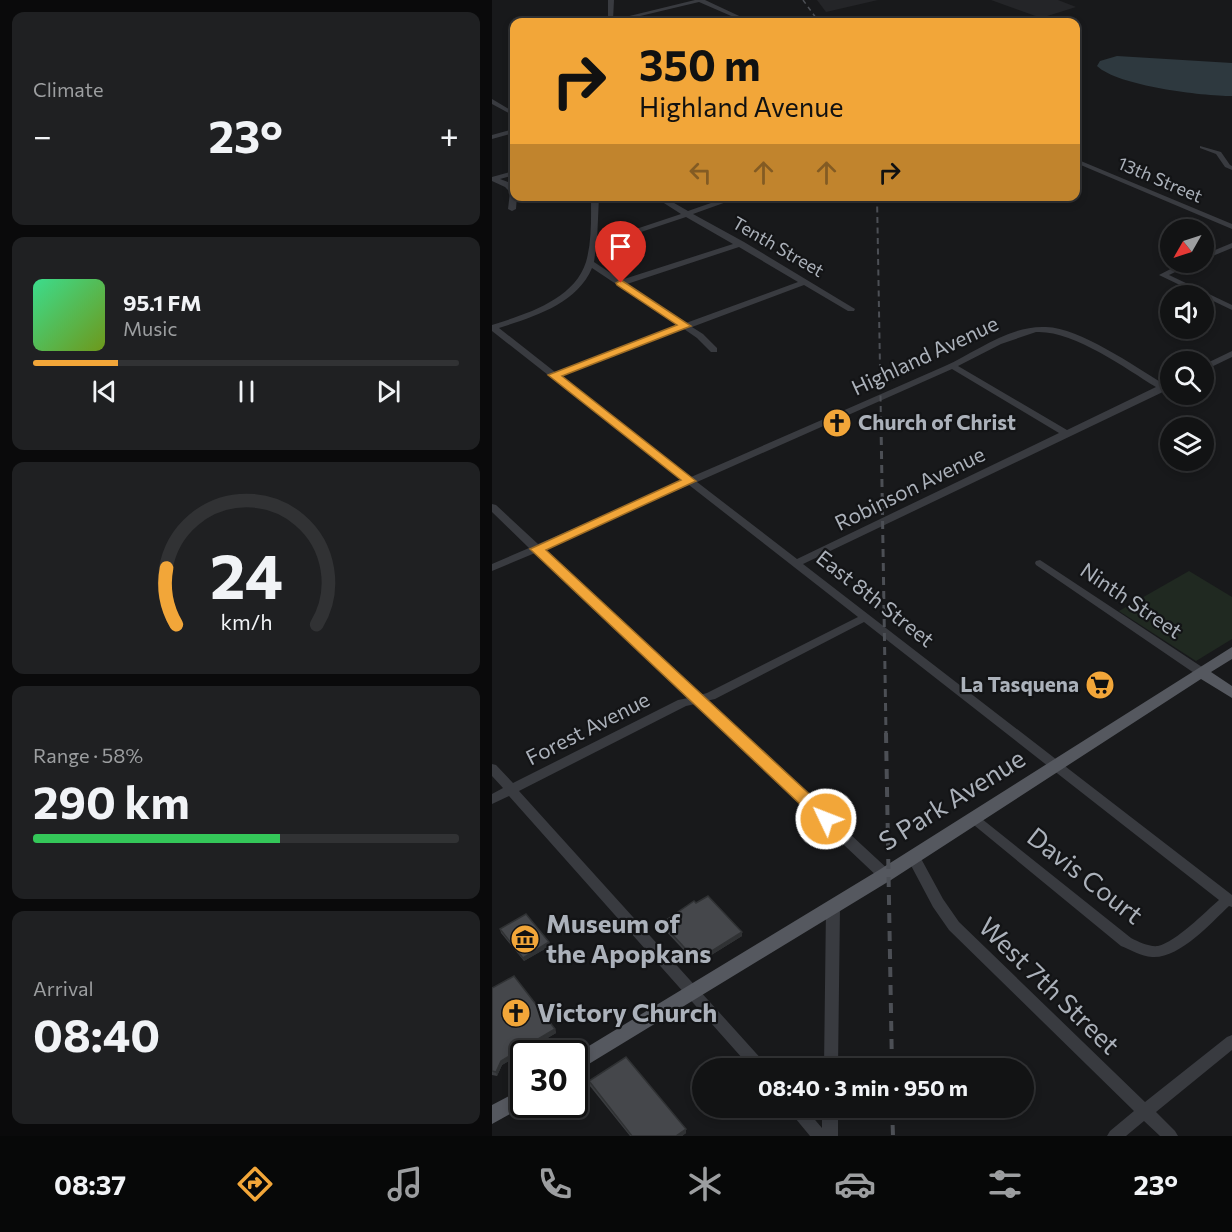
<!DOCTYPE html>
<meta charset="utf-8">
<style>
:root{--surface:#121314;--page:#1f2022;--text:#f1f3f6;--muted:#9c9ea0;--line:#313234;--accent:#f2a639}
body{margin:0;font-family:Commissioner,sans-serif;background:var(--page);color:var(--text);height:100vh;display:flex;flex-direction:column;font-size:22px;white-space:nowrap}
*{box-sizing:border-box;margin:0}
p{font-size:20px;color:var(--muted)}
.icon{flex:none;width:33px;height:33px;fill:none;stroke:currentColor;stroke-width:2;stroke-linecap:round;stroke-linejoin:round}
.map{position:relative;flex:1;overflow:hidden}
.side{display:flex;flex-direction:column;gap:12px;padding:12px;background:#0a0a0b;width:492px}
.side>*{flex:none}
.hud{position:absolute;left:18px;top:18px;width:570px;height:183px;border-radius:12px;box-shadow:0 3px 9px #0003,0 0 0 2px var(--line);background:#f2a639;color:#111;overflow:hidden}
.needle{width:39px;rotate:231deg}
.tools{position:absolute;left:668px;top:219px;display:grid;gap:12px}
.tools a{display:grid;place-items:center;width:54px;height:54px;border-radius:50%;background:var(--surface);box-shadow:0 3px 9px #0003,0 0 0 2px var(--line);font-size:30px}
.speed{position:absolute;left:18px;top:1040px;display:flex;gap:12px;font-size:30px;font-weight:700;text-align:center}
.speed>*{display:grid;place-content:center;width:78px;height:78px;border-radius:50%;background:var(--surface);box-shadow:0 3px 9px #0003,0 0 0 2px var(--line);line-height:1}
.speed .limit{border:3px solid #111;border-radius:9px;background:#fff;color:#111}
.pin{position:absolute;display:grid;place-items:center;width:51px;height:51px;color:#fff;margin:-62px -26px;border-radius:50% 50% 50% 0;rotate:-45deg;box-shadow:0 0 6px #0007}
.pin .icon{rotate:45deg}
.me{position:absolute;width:66px;margin:-33px;rotate:313deg;stroke-linejoin:round;filter:drop-shadow(0 0 4px #0008)}
.turn{display:flex;align-items:center;gap:21px;height:126px;padding:0 30px;font-size:27px}
.turn .icon{width:78px;height:78px;stroke-width:2.5}
.turn b{display:block;font-size:42px;line-height:51px}
.lanes{display:flex;align-items:center;height:57px;padding:0 30px;background:#0003;justify-content:center;gap:30px;direction:ltr}
.lanes .off{opacity:.35}
.big{font-size:45px;font-weight:700;line-height:1.1}
.side .tile{flex:1;display:flex;flex-direction:column;justify-content:center;gap:9px;min-width:0;padding:0 21px;border-radius:12px;background:var(--page)}
.side .dial{align-items:center;gap:0}
.dial svg{height:156px;overflow:visible;fill:none;stroke:var(--line);stroke-width:7;stroke-linecap:round;text-anchor:middle}
.dial text{fill:var(--text);stroke:none}
.song{display:flex;align-items:center;gap:18px}
.cover{width:72px;height:72px;border-radius:9px;background:linear-gradient(135deg,hsl(150 70% 55%),hsl(80 70% 35%))}
.played{height:6px;border-radius:3px;background:linear-gradient(90deg,var(--accent) 20%,var(--line) 20%)}
.keys{display:flex;justify-content:space-around;direction:ltr}
.heat{display:flex;justify-content:space-between;align-items:center;font-size:33px;direction:ltr}
.charge{height:9px;border-radius:4px;background:linear-gradient(90deg,#34c759 58%,var(--line) 0)}
.trip{position:absolute;left:200px;top:1058px;width:342px;height:60px;border-radius:30px;background:var(--surface);box-shadow:0 3px 9px #0003,0 0 0 2px var(--line);font-weight:700;line-height:60px;text-align:center}
.tab-bar{display:flex;height:96px;justify-content:space-around;align-items:center;background:#070808;color:var(--muted)}
.tab-bar .icon{width:42px;height:42px}
.tab-bar .current{color:var(--accent)}
.tab-bar b{font-size:27px;color:var(--text)}
main{display:flex;flex:1;min-height:0}
.map>svg:first-child{display:block}
.built{fill:#242528}
.green{fill:#202921}
.water{fill:#2e393f}
.lines{fill:none;stroke-linecap:round;stroke-linejoin:round}
.minor{fill:#393b40;fill-rule:evenodd}
.major{fill:#55585f;fill-rule:evenodd}
.rail-far3{stroke:#4c4f55;stroke-width:1.5;stroke-dasharray:4.5 4;stroke-linecap:butt}
.rail-far2{stroke:#4c4f55;stroke-width:2;stroke-dasharray:6 4.5;stroke-linecap:butt}
.rail-far1{stroke:#4c4f55;stroke-width:3;stroke-dasharray:8 6;stroke-linecap:butt}
.rail{stroke:#4c4f55;stroke-width:4;stroke-dasharray:10 8;stroke-linecap:butt}
.wall{fill:#3b3d40}
.shaded-wall{fill:#303234}
.building{fill:#45474b;stroke:#303234;stroke-width:1.5}
.route{fill:#f2a639;stroke:#9d6c25;stroke-width:1.5}
.labels{text-anchor:middle;stroke-width:4.5;stroke-linejoin:round;paint-order:stroke}
.far-street-label{font-size:18px;fill:#abb1ba;stroke:#131416}
.street-label{font-size:21px;fill:#abb1ba;stroke:#131416}
.poi-label{font-size:21px;font-weight:bold;fill:#abb1ba;stroke:#131416;text-anchor:start}
.near-street-label{font-size:26px;fill:#abb1ba;stroke:#131416}
.near-poi-label{font-size:26px;font-weight:bold;fill:#abb1ba;stroke:#131416;text-anchor:start}
</style>
<main>
<section class="side">
<div class="tile"><p>Climate</p>
<div class="heat"><a>−</a><b class="big">23°</b><a>+</a></div>
</div>
<div class="tile">
<div class="song"><i class="cover"></i><div><b>95.1 FM</b><p>Music</p></div></div>
<div class="played"></div>
<div class="keys"><svg class="icon" aria-label="previous" viewBox="0 0 24 24"><path d="M18 5L8 12l10 7zM5 5v14"/></svg><svg class="icon" aria-label="pause" viewBox="0 0 24 24"><path d="M8 5v14M16 5v14"/></svg><svg class="icon" aria-label="next" viewBox="0 0 24 24"><path d="M6 5l10 7-10 7zM19 5v14"/></svg></div>
</div>
<div class="tile dial"><svg viewBox="0 0 100 80">
<path d="M14 69A42 42 0 1 1 86 69"/>
<path d="M14 69A42 42 0 0 1 9 40" stroke="#f2a639"/>
<text x="50" y="56" font-size="32" font-weight="700">24</text>
<text x="50" y="72" font-size="11">km/h</text>
</svg></div>
<div class="tile"><p>Range · 58%</p><b class="big">290 km</b><div class="charge"></div></div>
<div class="tile"><p>Arrival</p><b class="big">08:40</b></div>
</section>
<div class="map">
<svg width="740" height="1136" viewBox="0 0 740 1136">
<rect width="100%" height="100%" fill="#18191b"/>
<!-- built -->
<path class="built" d="M325,0H386L334,12Z
M499,0H566L584,7L549,18Z"/>
<!-- green -->
<path class="green" d="M697,571L740,597V639L704,661L627,611Z"/>
<!-- water -->
<path class="water" d="M625,56L740,63V96C710,96 626,86 605,66L608,61Z"/>
<g class="lines">
<!-- minor -->
<path class="minor" d="M116,0H122L121,20L203,0H213L260,22H253L207,2L123,22H116Z
M0,99L22,112V116L0,104Z
M22,129V133L0,139V135Z
M708,146L729,152L738,165L740,166V170L733,167L724,154L708,148Z
M584,159L740,224V229L584,163Z
M22,171V175L8,179L19,183L22,188V196H25L24,209L20,211L16,209L18,192L13,187L0,181V177Z
M99,196H107L105,242L189,214L161,196H170L196,211L239,196H251L201,214L252,242L363,309L362,311H356L312,285L200,327L211,334L225,348V352H219L205,338L192,329L68,376L199,477C284,440 369,403 453,366C484,352 518,325 554,327C588,328 642,366 672,384H677L678,387L675,390L311,564L740,895V907L737,906C719,923 687,959 660,957C649,956 639,950 629,946L477,821L475,818L477,815L481,813L485,815L639,938C647,942 657,947 666,946C684,942 713,912 727,900L372,622L223,699L214,701L398,871L400,875L398,879L393,880L388,879L203,704L194,706L27,791L273,1063L275,1068H259L17,796L0,804V794L11,788L0,776V764L4,765L21,783L186,700L196,698L43,553L0,571V564L37,548L0,512V504L4,505L46,544L191,481L0,331V325C34,314 82,300 94,262C100,241 99,218 99,196ZM194,217L241,244L129,280L102,262L104,247ZM247,247L306,282L194,323L135,284ZM100,268L187,326L63,372L7,328C41,317 85,304 100,268ZM544,332C581,330 633,368 664,387L575,430L466,366L509,344ZM460,369L567,433L305,559L205,482ZM197,485L366,617L215,693L208,695L51,549Z
M740,243V248L711,260V255Z
M692,262H704L677,275L740,305V310L667,275Z
M740,351V357L711,371V365Z
M548,560L713,669L715,672L713,675H705L544,565L543,563L544,561Z
M421,851L426,853L451,899L467,922L653,1102L735,1037L740,1035V1050L664,1112L683,1131L686,1136H668L652,1121L634,1136H615L618,1131L642,1111L457,930L441,907L414,856L416,853Z
M341,902L346,903L348,907L346,1068H332L334,907L336,903Z
M294,1107H312L330,1128V1107H346V1136H318Z"/>
<!-- major -->
<path class="major" d="M740,647V659L719,672L740,686V698L709,679L399,880L82,1073V1055L387,870Z
M32,1088V1104H36L0,1124V1105Z"/>
<!-- rail-far3 -->
<path class="rail-far3" d="M311,0L327,22"/>
<!-- rail-far2 -->
<path class="rail-far2" d="M385,196L389,424"/>
<!-- rail-far1 -->
<path class="rail-far1" d="M389,423L394,734"/>
<!-- rail -->
<path class="rail" d="M394,733L400,1068
M400,1107L401,1136"/>
</g>
<!-- wall -->
<path class="wall" d="M204,903L250,936L208,962L202,961L170,927V923Z
M8,929L57,942L58,946L32,961L9,933Z
M0,988L63,1029L64,1033L10,1065L5,1076L0,1075Z
M97,1081L194,1133L190,1136H138L97,1085Z"/>
<!-- shaded-wall -->
<path class="shaded-wall" d="M250,932V936L208,962L207,959Z
M57,942L58,946L32,961L31,958Z
M63,1029L64,1033L10,1065L5,1076L4,1072L9,1061Z
M194,1129V1133L190,1136H184Z"/>
<!-- building -->
<path class="building" d="M216,896L250,932L207,959L201,957L170,923L202,901L204,903Z
M34,914L57,942L31,958L8,929Z
M22,976L63,1029L9,1061L4,1072L0,1071V988Z
M134,1057L194,1129L184,1136H140L97,1081Z"/>
<!-- route -->
<path class="route" d="M129,280L199,326L70,376L204,481L54,550L340,815L342,819L340,823H328L38,549L189,480L56,375L185,325L125,285L124,283Z"/>
<!-- icons -->
<defs>
<g id="church-disc" transform="scale(1.5)"><circle r="9.5" fill="#f2a639" stroke="#131416"/><path d="M-1.2-6h2.4v3.5h3.3v2.4h-3.3V6h-2.4V-.1h-3.3v-2.4h3.3Z" fill="#111"/></g>
<g id="supermarket-disc" transform="scale(1.5)"><circle r="9.5" fill="#f2a639" stroke="#131416"/><path d="M-6-5.5h2.5l.6 2H6L4.5 2H-2.5L-4.4-4H-6ZM-1.5 3.2a1.3 1.3 0 1 0 .1 0ZM3 3.2a1.3 1.3 0 1 0 .1 0Z" fill="#111"/></g>
<g id="museum-disc" transform="scale(1.5)"><circle r="9.5" fill="#f2a639" stroke="#131416"/><path d="M0-6L6-3V-2H-6V-3ZM-5-1h2V3h-2ZM-1-1h2V3h-2ZM3-1h2V3H3ZM-6 4H6V6H-6Z" fill="#111"/></g>
</defs>
<g fill-rule="evenodd">
<use href="#church-disc" x="345" y="423"/>
<use href="#supermarket-disc" x="608" y="685"/>
<use href="#museum-disc" x="33" y="939"/>
<use href="#church-disc" x="24" y="1013"/>
</g>
<g class="labels">
<!-- far-street labels -->
<g class="far-street-label">
<text transform="translate(668 180) rotate(23)" y="6">13th Street</text>
<text transform="translate(286 247) rotate(30)" y="6">Tenth Street</text>
</g>
<!-- street labels -->
<g class="street-label">
<text transform="translate(433 356) rotate(-25)" y="7">Highland Avenue</text>
<text transform="translate(418 489) rotate(-26)" y="7">Robinson Avenue</text>
<text transform="translate(383 599) rotate(38)" y="7">East 8th Street</text>
<text transform="translate(639 601) rotate(34)" y="7">Ninth Street</text>
<text transform="translate(96 729) rotate(-27)" y="7">Forest Avenue</text>
</g>
<!-- poi labels -->
<g class="poi-label">
<text x="366" y="430">Church of Christ</text>
<text x="587" y="692" text-anchor="end">La Tasquena</text>
</g>
<!-- near-street labels -->
<g class="near-street-label">
<text transform="translate(460 800) rotate(-32)" y="9">S Park Avenue</text>
<text transform="translate(593 876) rotate(38)" y="9">Davis Court</text>
<text transform="translate(557 986) rotate(44)" y="9">West 7th Street</text>
</g>
<!-- near-poi labels -->
<g class="near-poi-label">
<text x="54" y="933">Museum of<tspan x="54" dy="30">the Apopkans</tspan></text>
<text x="45" y="1022">Victory Church</text>
</g>
</g>
</svg>
<div class="tools">
<a><svg class="needle" viewBox="-14 -14 28 28"><path d="M0-13l5 13h-10z" fill="#e53935"/><path d="M0 13l5-13h-10z" fill="#9c9ea0"/></svg></a>
<a><svg class="icon" aria-label="sound" viewBox="0 0 24 24"><path d="M4 9h4l5-4v14l-5-4H4zM17 9q2 3 0 6"/></svg></a>
<a><svg class="icon" aria-label="search" viewBox="0 0 24 24"><circle cx="10" cy="10" r="6"/><path d="M15 15l6 6"/></svg></a>
<a><svg class="icon" aria-label="layers" viewBox="0 0 24 24"><path d="M12 4l9 5-9 5-9-5zM3 14l9 5 9-5"/></svg></a>
</div>
<div class="speed"><div class="limit">30</div></div>
<div class="pin" style="left:129px;top:283px;background:#d93025"><svg class="icon" aria-label="arrive" viewBox="0 0 24 24"><path d="M6 21V4h12l-3 4 3 4H6"/></svg></div>
<svg class="me" style="left:334px;top:819px" viewBox="-20 -20 40 40"><circle r="17" fill="#f2a639" stroke="#fff" stroke-width="3"/><path d="M0-11L8 9 0 5-8 9z" fill="#fff"/></svg>
<div class="trip">08:40 · 3 min · 950 m</div>
<div class="hud">
<div class="turn"><svg class="icon" aria-label="right" viewBox="0 0 24 24"><path d="M7 20v-9h11M14 6l5 5-5 5"/></svg><div><b>350 m</b>Highland Avenue</div></div>
<div class="lanes"><svg class="icon off" aria-label="left" viewBox="0 0 24 24"><path d="M17 20v-9H6M10 6l-5 5 5 5"/></svg><svg class="icon off" aria-label="ahead" viewBox="0 0 24 24"><path d="M12 20V5M6 11l6-6 6 6"/></svg><svg class="icon off" aria-label="ahead" viewBox="0 0 24 24"><path d="M12 20V5M6 11l6-6 6 6"/></svg><svg class="icon" aria-label="right" viewBox="0 0 24 24"><path d="M7 20v-9h11M14 6l5 5-5 5"/></svg></div>
</div>
</div>
</main>
<nav class="tab-bar">
<b>08:37</b>
<svg class="icon current" aria-label="directions" viewBox="0 0 24 24"><path d="M12 3l9 9-9 9-9-9zM9 14v-3h6M13 9l2 2-2 2"/></svg>
<svg class="icon" aria-label="music" viewBox="0 0 24 24"><path d="M9 18V5l10-2v13"/><circle cx="6" cy="18" r="3"/><circle cx="16" cy="16" r="3"/></svg>
<svg class="icon" aria-label="phone" viewBox="0 0 24 24"><path d="M5 4h4l2 5-3 2q2 4 5 5l2-3 5 2v4C11 20 4 13 5 4z"/></svg>
<svg class="icon" aria-label="climate" viewBox="0 0 24 24"><path d="M12 3v18M4 7l16 10M4 17L20 7"/></svg>
<svg class="icon" aria-label="car" viewBox="0 0 24 24"><path d="M5 17H2v-5l4-1 3-4h7l3 4 3 1v5h-3M9 17h6M6 11h13"/><circle cx="7" cy="17" r="2"/><circle cx="17" cy="17" r="2"/></svg>
<svg class="icon" aria-label="filters" viewBox="0 0 24 24"><path d="M4 7h16M4 17h16"/><circle cx="9" cy="7" r="2"/><circle cx="15" cy="17" r="2"/></svg>
<b>23°</b>
</nav>
